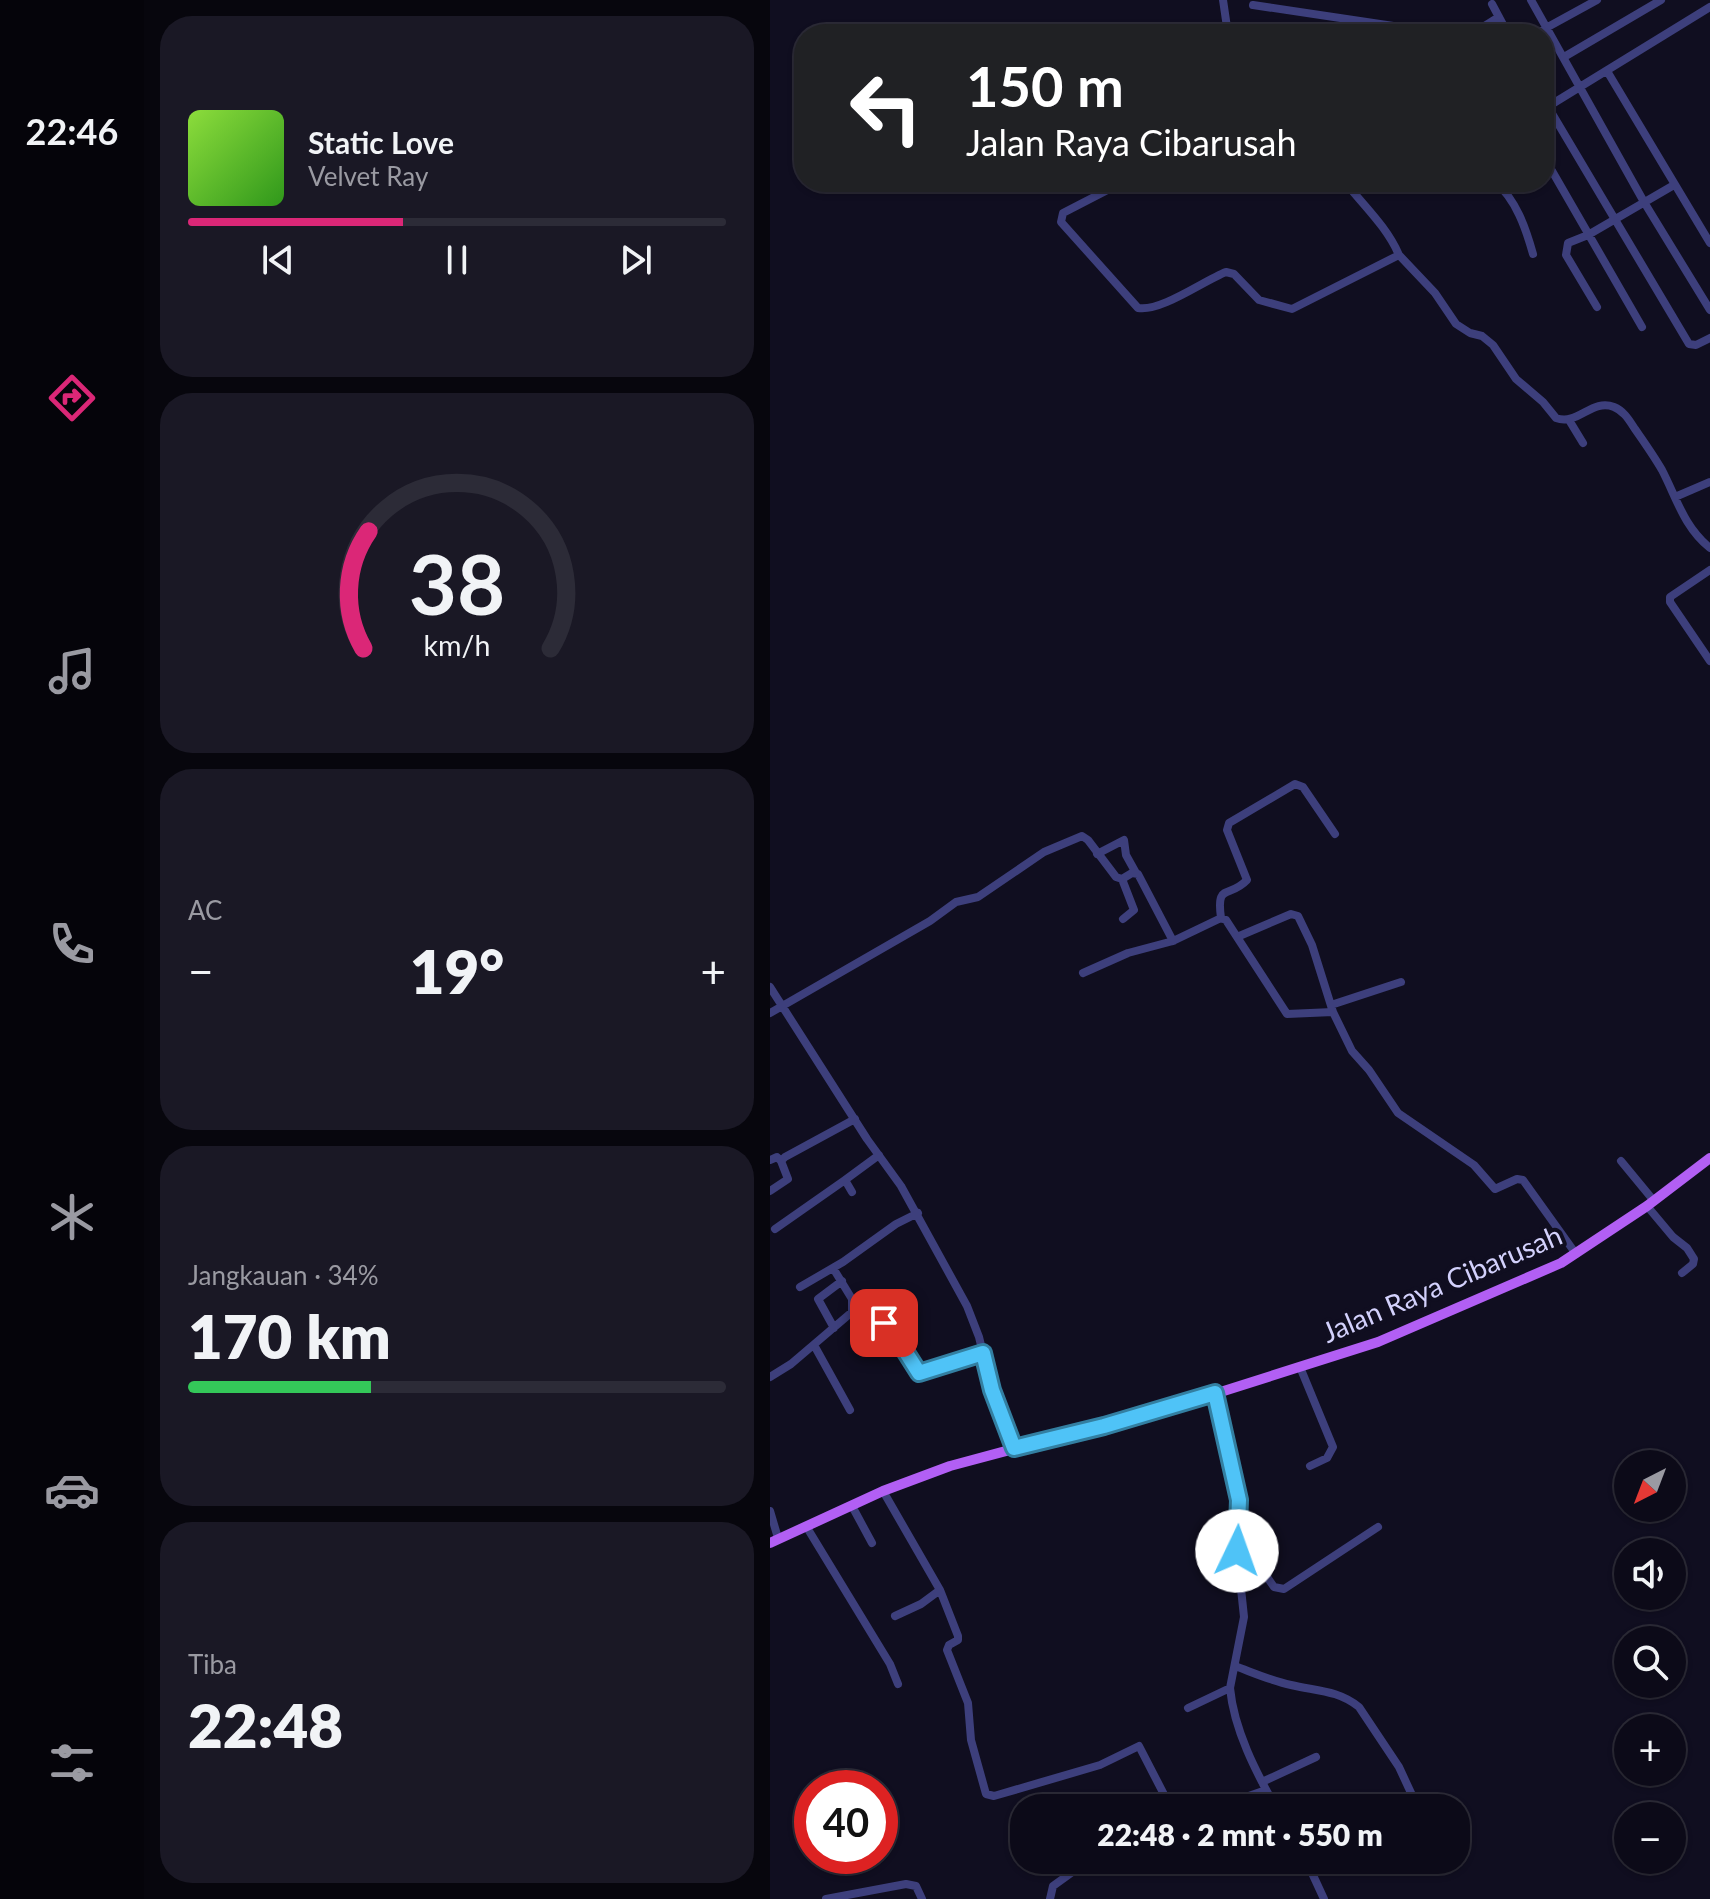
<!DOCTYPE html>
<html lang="id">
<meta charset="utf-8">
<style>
:root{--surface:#0c0a18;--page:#1a1825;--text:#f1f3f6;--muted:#9a9aa2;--line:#2c2b37;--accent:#db2777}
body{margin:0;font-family:Lato,sans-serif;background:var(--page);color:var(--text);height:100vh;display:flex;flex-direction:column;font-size:30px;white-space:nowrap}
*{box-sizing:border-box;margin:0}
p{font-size:26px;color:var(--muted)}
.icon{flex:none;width:44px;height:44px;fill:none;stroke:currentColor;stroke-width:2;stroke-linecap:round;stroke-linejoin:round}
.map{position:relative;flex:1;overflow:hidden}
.drawer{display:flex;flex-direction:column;gap:16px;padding:16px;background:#07060d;width:626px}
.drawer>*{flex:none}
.top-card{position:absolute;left:24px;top:24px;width:760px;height:168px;border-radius:32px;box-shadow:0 2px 6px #0004,0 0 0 2px var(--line);background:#202124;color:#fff;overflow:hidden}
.needle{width:52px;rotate:222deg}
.buttons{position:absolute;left:844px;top:1450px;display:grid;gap:16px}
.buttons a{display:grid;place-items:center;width:72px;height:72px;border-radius:50%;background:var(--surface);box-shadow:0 2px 6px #0004,0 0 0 2px var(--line);font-size:40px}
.speed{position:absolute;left:24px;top:1770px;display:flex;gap:16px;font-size:40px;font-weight:700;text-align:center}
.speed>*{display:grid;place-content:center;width:104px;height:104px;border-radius:50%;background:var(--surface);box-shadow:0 2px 6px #0004,0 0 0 2px var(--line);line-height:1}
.speed .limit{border:12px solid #d22;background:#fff;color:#111}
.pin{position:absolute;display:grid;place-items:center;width:68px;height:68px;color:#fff;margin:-34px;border-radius:16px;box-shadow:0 4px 12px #0006}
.me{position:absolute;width:88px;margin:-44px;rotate:3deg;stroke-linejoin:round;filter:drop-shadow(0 0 6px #0008)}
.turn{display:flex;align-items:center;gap:28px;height:168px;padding:0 40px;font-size:36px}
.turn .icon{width:104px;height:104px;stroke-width:2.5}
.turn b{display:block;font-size:56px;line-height:68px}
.big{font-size:60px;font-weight:800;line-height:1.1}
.drawer .card{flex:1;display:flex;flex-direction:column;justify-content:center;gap:12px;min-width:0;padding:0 28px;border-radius:32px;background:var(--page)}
.drawer .dial{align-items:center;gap:0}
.dial svg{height:208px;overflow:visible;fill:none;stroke:var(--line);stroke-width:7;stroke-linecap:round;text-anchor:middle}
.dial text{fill:var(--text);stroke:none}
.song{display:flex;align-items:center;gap:24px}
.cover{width:96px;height:96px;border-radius:12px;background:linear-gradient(135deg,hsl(90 70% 55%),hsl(110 70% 35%))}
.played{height:8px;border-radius:4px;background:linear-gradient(90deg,var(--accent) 40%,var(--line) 40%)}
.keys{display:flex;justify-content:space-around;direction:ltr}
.heat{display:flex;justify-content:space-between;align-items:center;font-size:44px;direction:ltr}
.charge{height:12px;border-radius:6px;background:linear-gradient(90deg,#34c759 34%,var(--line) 0)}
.trip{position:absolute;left:240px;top:1794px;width:460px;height:80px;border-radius:32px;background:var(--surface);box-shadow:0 2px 6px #0004,0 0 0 2px var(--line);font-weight:800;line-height:80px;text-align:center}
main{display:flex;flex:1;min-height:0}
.dock{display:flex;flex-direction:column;width:144px;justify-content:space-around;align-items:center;background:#05040a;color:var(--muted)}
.dock .icon{width:56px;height:56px}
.dock .selected{color:var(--accent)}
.dock b{font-size:36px;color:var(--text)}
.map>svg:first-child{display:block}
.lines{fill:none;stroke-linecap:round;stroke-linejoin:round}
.minor{stroke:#3d3f7c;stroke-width:8}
.major{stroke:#b25ff4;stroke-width:10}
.route-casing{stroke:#337fa1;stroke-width:20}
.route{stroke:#4fc3f7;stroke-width:14}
.labels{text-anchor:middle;stroke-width:8;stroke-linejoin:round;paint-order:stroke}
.street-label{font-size:28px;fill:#d3d1fc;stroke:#100e20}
</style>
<main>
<nav class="dock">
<b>22:46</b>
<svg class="icon selected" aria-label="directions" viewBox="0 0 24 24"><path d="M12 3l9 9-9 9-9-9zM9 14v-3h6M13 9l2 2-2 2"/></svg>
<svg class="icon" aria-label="music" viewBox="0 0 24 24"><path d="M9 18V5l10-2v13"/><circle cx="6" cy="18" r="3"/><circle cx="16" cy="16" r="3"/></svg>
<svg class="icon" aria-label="phone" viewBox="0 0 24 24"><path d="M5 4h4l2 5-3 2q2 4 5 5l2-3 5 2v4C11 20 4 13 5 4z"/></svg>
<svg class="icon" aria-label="climate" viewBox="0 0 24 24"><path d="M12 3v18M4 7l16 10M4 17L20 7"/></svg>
<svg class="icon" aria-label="car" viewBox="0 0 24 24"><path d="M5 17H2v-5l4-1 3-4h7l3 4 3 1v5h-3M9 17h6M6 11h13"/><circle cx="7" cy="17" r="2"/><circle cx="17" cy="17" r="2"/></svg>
<svg class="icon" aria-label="filters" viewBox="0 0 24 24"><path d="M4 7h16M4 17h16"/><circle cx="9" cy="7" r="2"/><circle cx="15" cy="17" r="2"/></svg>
</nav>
<section class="drawer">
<div class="card">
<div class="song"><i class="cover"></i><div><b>Static Love</b><p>Velvet Ray</p></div></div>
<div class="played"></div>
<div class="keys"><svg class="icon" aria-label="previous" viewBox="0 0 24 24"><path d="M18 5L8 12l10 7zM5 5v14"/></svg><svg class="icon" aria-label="pause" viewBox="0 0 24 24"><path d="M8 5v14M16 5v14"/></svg><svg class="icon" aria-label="next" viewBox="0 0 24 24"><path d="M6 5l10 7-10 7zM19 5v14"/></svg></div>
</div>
<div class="card dial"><svg viewBox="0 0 100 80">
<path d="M14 69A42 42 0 1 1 86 69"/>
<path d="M14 69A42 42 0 0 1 16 24" stroke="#db2777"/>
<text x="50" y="56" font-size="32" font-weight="700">38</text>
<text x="50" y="72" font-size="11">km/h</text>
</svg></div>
<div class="card"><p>AC</p>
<div class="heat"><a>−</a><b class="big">19°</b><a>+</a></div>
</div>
<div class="card"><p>Jangkauan · 34%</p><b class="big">170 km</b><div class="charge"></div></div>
<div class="card"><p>Tiba</p><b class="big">22:48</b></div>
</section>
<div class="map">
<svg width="940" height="1899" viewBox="0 0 940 1899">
<rect width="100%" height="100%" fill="#100e20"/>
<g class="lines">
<!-- minor -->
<path class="minor" d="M453,0L458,34
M761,0L874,202L940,310
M722,4L738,34
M483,5L677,34
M702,34L729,17
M765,34L827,0
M794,57L891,0
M837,71L940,243
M774,100L919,344L926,345L940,338
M774,109L940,7
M774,157L872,327
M353,182L293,213L291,222L368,308C391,312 433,281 456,272L464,274L489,300L522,309L629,255L665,293L686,324L700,333L712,336L723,345L746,379L773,402L786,418C808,426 822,398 844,407C854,411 859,420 865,429C874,442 884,456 892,470C907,499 914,527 940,548
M504,182H525
M575,182C594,206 617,227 629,255
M725,182C746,199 756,229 763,254
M827,307L796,255L798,243L818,235L904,185
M799,420L813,443
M905,497L940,482
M940,570L900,597V602L940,661
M327,854L354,840L356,855L366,873
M352,879L364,910L353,919
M451,918C446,882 459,899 477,880L457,830L459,823L525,784L533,787L565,834
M467,937L517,1014L563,1012
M313,973L358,953L403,941
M0,987L97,1139L131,1186L197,1306L209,1337L222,1390L244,1448
M561,1005L631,982
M0,1013L160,921L186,902L208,897L274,852L312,836L318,840L346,877L352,879L362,873L368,874L403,941L451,918L456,920L467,937L521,914L528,916L542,945L563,1012L582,1051L599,1070L628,1113L704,1165L725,1189L747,1179L753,1180L806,1254
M0,1160L7,1157L11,1161
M851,1161L884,1201
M0,1191L18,1179L11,1161L15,1157L85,1119
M82,1192L75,1180L109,1155
M877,1206L903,1237L917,1248L924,1259L923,1264L912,1273
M5,1229L75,1180
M30,1287L73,1262L126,1224L148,1213
M84,1304C116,1316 132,1345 149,1373L213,1353
M64,1328L48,1299L72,1281
M44,1345L80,1410
M530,1367L563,1447L557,1458L540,1466
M0,1377L21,1364L82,1312V1299L63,1268
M445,1393L469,1500L467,1551L474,1617L460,1688C464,1730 486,1772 506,1808
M113,1491L170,1590L188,1636V1640L179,1645L177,1650L198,1703L201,1740L216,1794L224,1796L330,1765L369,1746L401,1808
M82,1506L102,1543
M0,1511L8,1538
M36,1526L120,1664L128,1684
M470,1567L485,1560L504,1587L514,1589L608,1527
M125,1616L151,1604L170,1590
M465,1666C484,1673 502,1681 521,1685C546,1691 568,1690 589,1707L629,1767L648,1808
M418,1708L460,1688
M492,1782L546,1757
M444,1808L496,1790
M536,1860L554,1899
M56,1899L136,1884L146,1886L152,1899
M280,1899L283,1886L319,1860"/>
<!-- major -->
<path class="major" d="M0,1543L113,1491L180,1466L419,1402L608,1342L791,1263L877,1206L940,1158"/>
</g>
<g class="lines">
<!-- route casing -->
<g class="route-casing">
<path id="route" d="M114,1323L130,1343L149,1373L213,1353L222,1390L244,1448L334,1426L445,1393L469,1500L467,1551"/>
</g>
<!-- route -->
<use href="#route" class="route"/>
</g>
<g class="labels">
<!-- street labels -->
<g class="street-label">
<text transform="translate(672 1284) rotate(-23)" y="10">Jalan Raya Cibarusah</text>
</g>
</g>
</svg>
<div class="buttons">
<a><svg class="needle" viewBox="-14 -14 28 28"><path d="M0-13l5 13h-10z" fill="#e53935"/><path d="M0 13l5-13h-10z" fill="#9a9aa2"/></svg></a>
<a><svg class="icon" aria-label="sound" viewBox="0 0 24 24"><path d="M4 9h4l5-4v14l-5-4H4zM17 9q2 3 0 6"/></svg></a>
<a><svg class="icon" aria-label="search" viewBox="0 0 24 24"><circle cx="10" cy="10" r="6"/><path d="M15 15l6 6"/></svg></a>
<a>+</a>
<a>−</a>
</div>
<div class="speed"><div class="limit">40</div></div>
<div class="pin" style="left:114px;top:1323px;background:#d93025"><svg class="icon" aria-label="arrive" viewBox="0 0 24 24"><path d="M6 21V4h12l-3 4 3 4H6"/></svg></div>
<svg class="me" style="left:467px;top:1551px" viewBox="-20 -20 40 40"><circle r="19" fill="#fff"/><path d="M0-13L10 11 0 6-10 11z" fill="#4fc3f7"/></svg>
<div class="trip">22:48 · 2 mnt · 550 m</div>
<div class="top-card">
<div class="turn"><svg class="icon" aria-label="left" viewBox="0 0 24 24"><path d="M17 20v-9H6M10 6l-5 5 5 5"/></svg><div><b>150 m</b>Jalan Raya Cibarusah</div></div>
</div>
</div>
</main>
